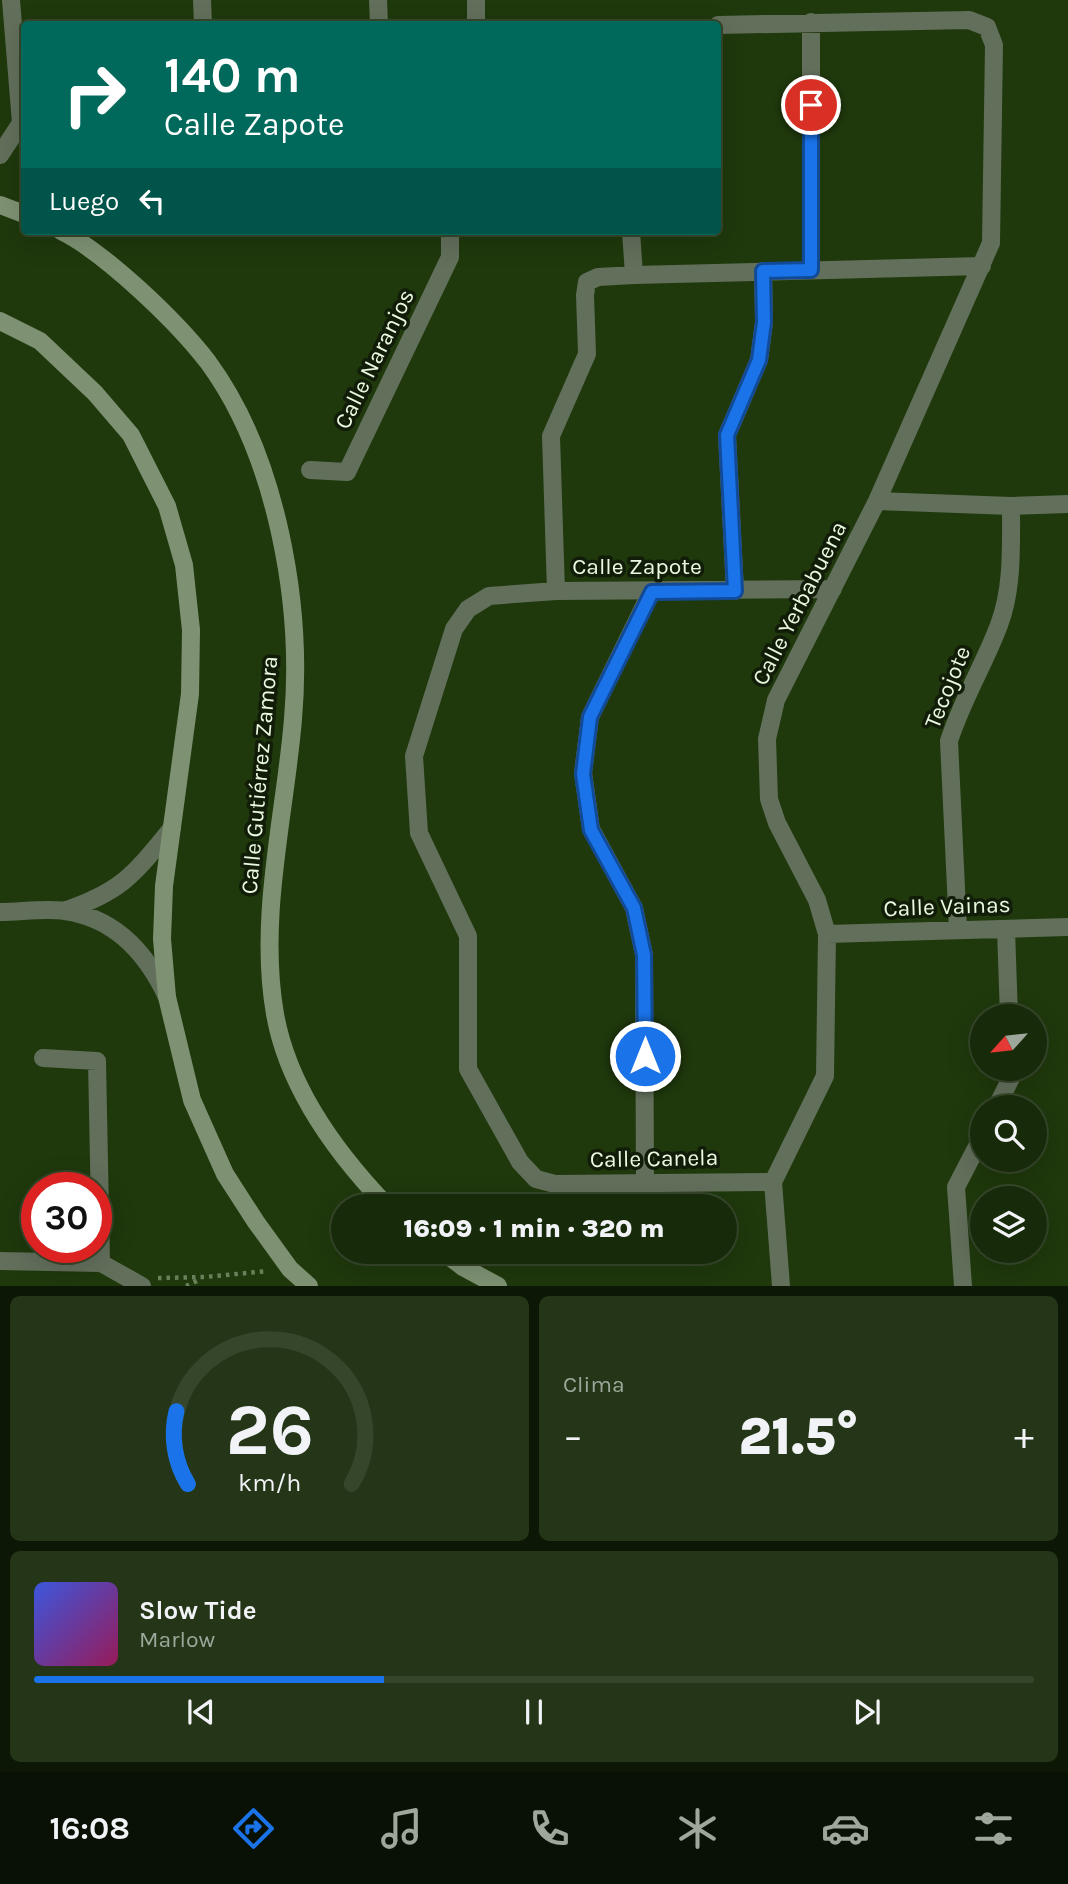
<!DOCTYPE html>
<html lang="es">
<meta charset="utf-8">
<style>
:root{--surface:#172a09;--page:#243617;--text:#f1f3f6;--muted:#9ea79c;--line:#36462a;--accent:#1a73e8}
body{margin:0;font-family:Karla,sans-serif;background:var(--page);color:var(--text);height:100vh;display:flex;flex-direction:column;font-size:26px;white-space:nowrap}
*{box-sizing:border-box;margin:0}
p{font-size:23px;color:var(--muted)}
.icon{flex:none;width:38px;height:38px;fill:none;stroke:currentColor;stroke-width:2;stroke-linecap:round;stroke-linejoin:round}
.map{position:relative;height:1286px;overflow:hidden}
.sheet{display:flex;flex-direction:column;gap:10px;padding:10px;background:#0d1705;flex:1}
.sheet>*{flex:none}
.guide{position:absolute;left:21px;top:21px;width:700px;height:214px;border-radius:7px;box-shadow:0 7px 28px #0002,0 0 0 2px var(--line);background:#00695c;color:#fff;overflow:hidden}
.needle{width:46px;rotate:243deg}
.fabs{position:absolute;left:970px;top:1004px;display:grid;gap:14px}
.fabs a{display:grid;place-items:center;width:77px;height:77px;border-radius:50%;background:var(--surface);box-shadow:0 7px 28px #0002,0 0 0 2px var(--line);font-size:35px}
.speed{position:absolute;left:21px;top:1172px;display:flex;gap:14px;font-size:35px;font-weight:700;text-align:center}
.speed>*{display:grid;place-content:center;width:91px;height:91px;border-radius:50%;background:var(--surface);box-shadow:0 7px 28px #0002,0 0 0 2px var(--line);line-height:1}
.speed .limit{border:10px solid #d22;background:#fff;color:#111}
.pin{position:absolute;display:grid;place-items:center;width:60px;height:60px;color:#fff;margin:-30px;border:4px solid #fff;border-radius:50%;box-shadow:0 2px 7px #0007}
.me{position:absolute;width:77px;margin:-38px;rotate:0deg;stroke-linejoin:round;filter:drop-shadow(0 0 5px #0008)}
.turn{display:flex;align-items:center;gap:24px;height:147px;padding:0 28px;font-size:32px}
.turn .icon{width:91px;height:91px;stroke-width:2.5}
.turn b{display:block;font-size:49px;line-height:60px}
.then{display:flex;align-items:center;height:66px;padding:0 28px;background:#0003;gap:14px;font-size:26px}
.big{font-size:52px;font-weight:800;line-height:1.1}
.sheet .widget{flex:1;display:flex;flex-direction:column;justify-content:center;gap:10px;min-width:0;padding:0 24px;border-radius:10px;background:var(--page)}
.sheet .dial{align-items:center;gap:0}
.dial svg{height:182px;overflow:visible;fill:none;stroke:var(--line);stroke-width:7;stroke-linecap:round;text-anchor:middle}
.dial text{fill:var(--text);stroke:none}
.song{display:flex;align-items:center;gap:21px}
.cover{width:84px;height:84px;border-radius:10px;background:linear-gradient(135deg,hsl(230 70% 55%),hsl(330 70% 35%))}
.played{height:7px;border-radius:4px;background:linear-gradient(90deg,var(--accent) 35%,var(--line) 35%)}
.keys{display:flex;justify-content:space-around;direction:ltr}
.heat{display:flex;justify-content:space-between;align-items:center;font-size:38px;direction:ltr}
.sheet .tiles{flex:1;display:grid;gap:10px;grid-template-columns:1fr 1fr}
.widget:last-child{grid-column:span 2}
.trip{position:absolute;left:331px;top:1194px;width:406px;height:70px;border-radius:35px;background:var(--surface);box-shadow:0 7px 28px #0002,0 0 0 2px var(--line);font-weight:800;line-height:70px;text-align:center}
.tab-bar{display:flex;height:112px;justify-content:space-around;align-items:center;background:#091104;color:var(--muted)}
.tab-bar .icon{width:49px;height:49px}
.tab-bar .on{color:var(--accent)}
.tab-bar b{font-size:32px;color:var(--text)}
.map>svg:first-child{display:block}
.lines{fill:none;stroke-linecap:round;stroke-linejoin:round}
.path{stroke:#6a805b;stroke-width:4.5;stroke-dasharray:3.5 5;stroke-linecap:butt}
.minor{stroke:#626f5b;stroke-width:18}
.secondary{stroke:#7e9273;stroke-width:18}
.route-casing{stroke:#114b97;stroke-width:18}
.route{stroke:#1a73e8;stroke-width:12}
.labels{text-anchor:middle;stroke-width:7;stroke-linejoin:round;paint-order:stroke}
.street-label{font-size:23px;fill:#eafae1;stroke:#111c09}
</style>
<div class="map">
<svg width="1068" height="1286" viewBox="0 0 1068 1286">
<rect width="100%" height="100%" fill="#1f380c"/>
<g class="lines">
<!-- path -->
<path class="path" d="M158,1278L205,1277L268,1271
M186,1286L201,1279"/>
<!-- minor -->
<path class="minor" d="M11,0L21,123L24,135
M202,0L203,24
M378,0L379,24
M476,0V24
M718,25L969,20L987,27L994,45L991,243L877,501L776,700L767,739L769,799L777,823L817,900L827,934L825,1076L773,1182L781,1286
M0,155L21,123
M631,231L634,275
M811,270V22
M310,470L347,472L450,257V231
M877,501L1011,506L1068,504
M556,591L551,436L587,354L585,295L587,282L598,277L634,275L982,266
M735,591L727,435L759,360L764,322L763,271
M64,911C123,891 134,874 172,828
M0,912C21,912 44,908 65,911C115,918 147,954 167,997
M1006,929L1009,1017
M958,930L949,741C962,700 984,665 999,625C1013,588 1011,546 1011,506
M827,934L1068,927
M43,1058L97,1061L101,1263
M996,1108L1011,1078V1069
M645,1182L644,955L634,908L591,829L583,773L590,717L651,592
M773,1182L555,1184L536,1179L520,1162L468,1069V936L419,833L414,756L454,629L468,609L489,596L556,591L833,589
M0,1261L101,1263L142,1286
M963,1286L956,1187L982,1137"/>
<!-- secondary -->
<path class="secondary" d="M0,205L24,214
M61,231C88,244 118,270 140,290C164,312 188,336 208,362C277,456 303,605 293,719C285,816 258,917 275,1014C288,1088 336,1153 387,1206
M0,321L40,341L95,393L131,435L167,506L184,565L191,630L190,694L164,886L162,939L167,997L192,1100L225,1174L256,1222L290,1269L309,1286
M442,1251L463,1267L498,1286"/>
</g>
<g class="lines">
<!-- route casing -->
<g class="route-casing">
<path id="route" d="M645,1056L644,955L634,908L591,830L583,774L590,717L652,592L735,591L727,435L759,360L764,322L763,271L811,270V105"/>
</g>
<!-- route -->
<use href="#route" class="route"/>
</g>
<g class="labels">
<!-- street labels -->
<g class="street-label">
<text transform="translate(374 359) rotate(-64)" y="8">Calle Naranjos</text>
<text x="637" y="574">Calle Zapote</text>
<text transform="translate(799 603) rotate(-63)" y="8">Calle Yerbabuena</text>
<text transform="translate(947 687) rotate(-68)" y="8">Tecojote</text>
<text transform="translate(259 775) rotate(-85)" y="8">Calle Gutiérrez Zamora</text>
<text transform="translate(947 906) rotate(-2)" y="8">Calle Vainas</text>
<text transform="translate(654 1158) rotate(-1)" y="8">Calle Canela</text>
</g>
</g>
</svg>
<div class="fabs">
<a><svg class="needle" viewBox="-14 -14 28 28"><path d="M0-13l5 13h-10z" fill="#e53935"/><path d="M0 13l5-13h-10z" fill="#9ea79c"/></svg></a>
<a><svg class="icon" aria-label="search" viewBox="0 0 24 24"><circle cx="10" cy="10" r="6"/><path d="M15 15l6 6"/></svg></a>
<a><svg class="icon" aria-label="layers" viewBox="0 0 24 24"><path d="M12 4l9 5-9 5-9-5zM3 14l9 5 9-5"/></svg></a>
</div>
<div class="speed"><div class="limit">30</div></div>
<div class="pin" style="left:811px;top:105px;background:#d93025"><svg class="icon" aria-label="arrive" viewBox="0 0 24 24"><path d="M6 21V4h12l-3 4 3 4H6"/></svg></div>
<svg class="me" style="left:645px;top:1056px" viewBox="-20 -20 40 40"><circle r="17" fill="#1a73e8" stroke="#fff" stroke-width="3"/><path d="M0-11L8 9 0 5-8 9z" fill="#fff"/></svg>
<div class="trip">16:09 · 1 min · 320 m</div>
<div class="guide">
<div class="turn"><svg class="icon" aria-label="right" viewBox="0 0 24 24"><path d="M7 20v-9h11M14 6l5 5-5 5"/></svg><div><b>140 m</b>Calle Zapote</div></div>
<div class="then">Luego<svg class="icon" aria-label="left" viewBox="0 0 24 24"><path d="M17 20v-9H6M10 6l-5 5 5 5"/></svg></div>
</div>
</div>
<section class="sheet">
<div class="tiles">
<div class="widget dial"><svg viewBox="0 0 100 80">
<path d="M14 69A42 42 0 1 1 86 69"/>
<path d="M14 69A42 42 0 0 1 9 37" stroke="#1a73e8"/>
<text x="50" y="56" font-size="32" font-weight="700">26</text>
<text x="50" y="72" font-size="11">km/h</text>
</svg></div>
<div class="widget"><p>Clima</p>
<div class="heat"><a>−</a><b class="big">21.5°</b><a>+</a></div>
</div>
<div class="widget">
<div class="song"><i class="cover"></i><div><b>Slow Tide</b><p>Marlow</p></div></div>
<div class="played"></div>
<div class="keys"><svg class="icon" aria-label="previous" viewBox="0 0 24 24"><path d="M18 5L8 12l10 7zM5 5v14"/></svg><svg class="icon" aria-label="pause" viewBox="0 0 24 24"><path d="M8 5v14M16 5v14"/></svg><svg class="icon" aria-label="next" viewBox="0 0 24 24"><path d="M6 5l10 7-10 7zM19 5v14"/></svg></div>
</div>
</div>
</section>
<nav class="tab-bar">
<b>16:08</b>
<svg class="icon on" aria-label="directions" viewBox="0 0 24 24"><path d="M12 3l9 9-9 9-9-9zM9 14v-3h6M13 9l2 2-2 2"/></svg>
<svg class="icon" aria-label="music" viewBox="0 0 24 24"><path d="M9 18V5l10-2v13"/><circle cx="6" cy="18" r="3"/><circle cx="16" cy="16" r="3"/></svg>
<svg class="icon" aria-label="phone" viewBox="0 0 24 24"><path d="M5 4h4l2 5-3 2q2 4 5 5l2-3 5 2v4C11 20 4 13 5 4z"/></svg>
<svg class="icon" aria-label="climate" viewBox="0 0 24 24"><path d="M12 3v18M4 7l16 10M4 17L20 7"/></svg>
<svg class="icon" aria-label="car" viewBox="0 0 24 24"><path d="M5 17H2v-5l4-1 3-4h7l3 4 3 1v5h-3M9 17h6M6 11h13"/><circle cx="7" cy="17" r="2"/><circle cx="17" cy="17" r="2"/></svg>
<svg class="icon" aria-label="filters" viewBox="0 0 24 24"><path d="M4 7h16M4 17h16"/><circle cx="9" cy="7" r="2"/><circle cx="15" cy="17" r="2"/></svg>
</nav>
